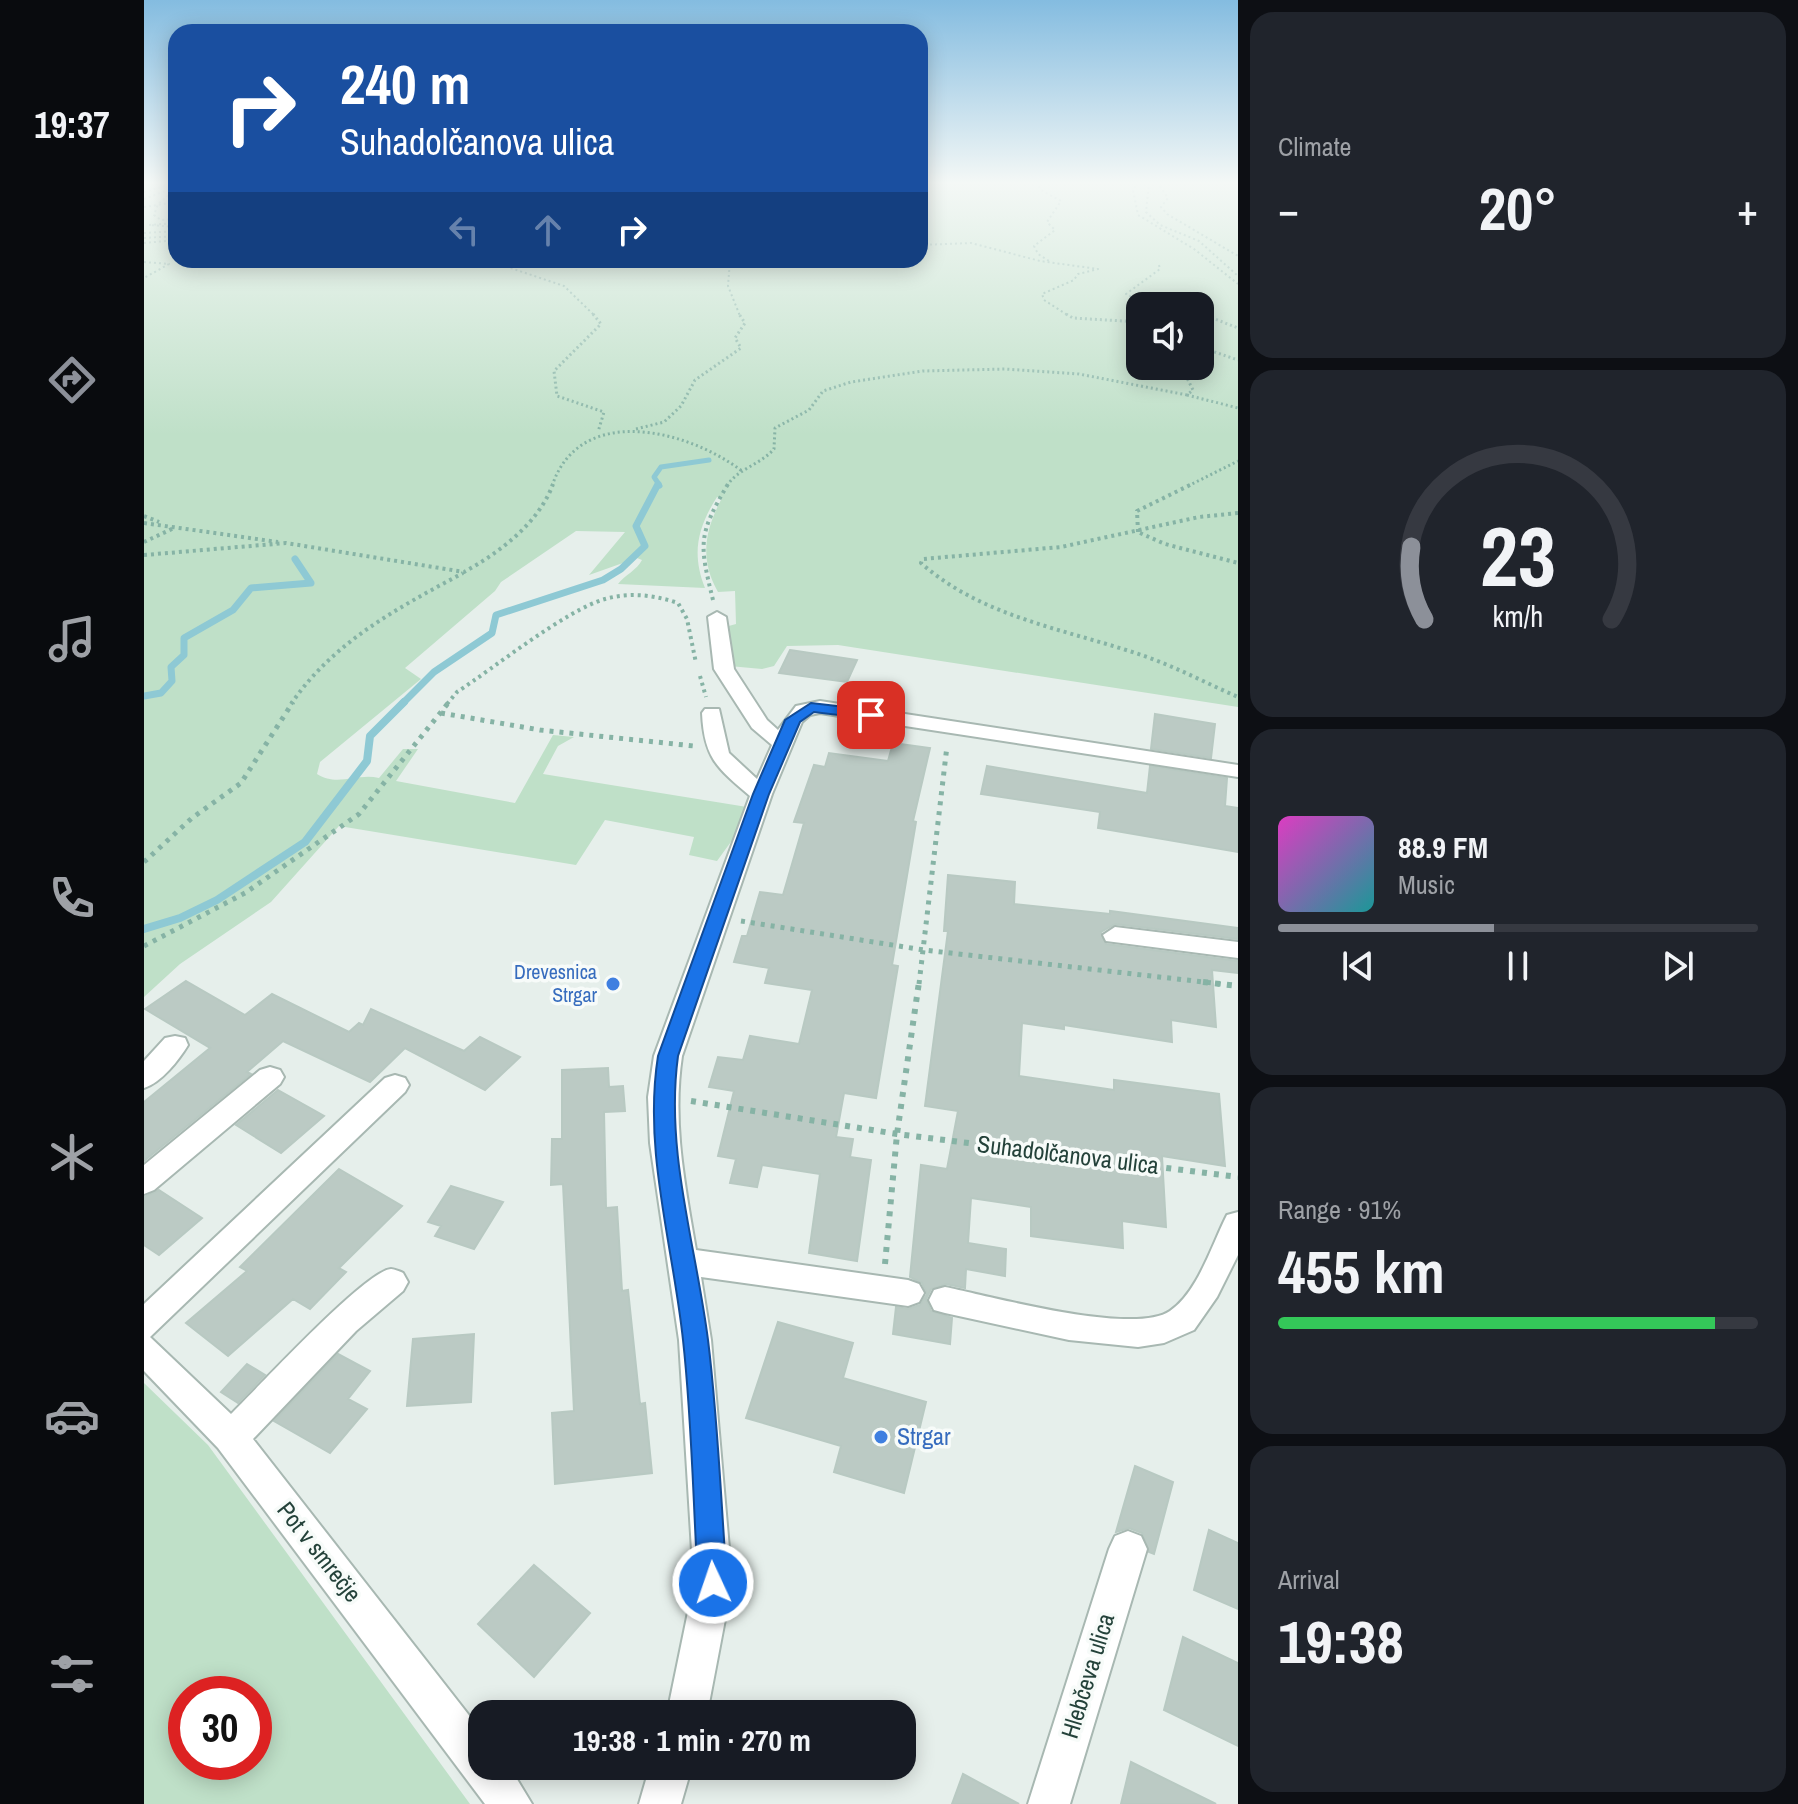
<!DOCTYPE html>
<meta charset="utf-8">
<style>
:root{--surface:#171b24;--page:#20242c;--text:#f1f3f6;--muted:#9ea1a6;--line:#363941;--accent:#8c9099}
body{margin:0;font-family:"Archivo Narrow",sans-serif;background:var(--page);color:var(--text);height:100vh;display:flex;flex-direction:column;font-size:30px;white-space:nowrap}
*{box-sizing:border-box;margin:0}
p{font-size:26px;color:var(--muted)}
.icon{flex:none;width:44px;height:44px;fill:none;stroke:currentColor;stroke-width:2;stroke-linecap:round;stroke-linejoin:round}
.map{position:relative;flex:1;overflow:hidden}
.drawer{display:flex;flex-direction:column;gap:12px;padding:12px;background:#0d0f14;width:560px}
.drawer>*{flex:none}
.guide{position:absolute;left:24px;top:24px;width:760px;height:244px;border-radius:24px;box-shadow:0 4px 20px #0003;background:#1a4fa0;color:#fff;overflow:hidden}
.buttons{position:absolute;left:982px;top:292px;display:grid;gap:16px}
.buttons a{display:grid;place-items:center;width:88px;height:88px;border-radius:16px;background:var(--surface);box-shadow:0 4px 20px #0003;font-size:40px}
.speed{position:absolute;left:24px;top:1676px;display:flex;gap:16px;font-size:40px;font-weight:700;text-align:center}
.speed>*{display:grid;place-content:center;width:104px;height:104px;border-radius:50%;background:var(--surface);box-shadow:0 4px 20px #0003;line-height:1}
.speed .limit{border:12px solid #d22;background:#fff;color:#111}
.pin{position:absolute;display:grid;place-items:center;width:68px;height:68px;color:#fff;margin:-34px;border-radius:16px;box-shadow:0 4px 12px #0006}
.me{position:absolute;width:88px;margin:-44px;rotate:357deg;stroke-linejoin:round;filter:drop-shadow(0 0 6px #0008)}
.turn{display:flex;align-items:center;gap:28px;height:168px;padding:0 40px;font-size:36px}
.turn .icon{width:104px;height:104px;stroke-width:2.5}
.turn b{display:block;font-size:56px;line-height:68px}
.lanes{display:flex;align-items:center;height:76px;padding:0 40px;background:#0003;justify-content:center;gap:40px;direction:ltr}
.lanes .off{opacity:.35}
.big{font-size:60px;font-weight:700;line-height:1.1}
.drawer .widget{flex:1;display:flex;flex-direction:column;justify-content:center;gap:12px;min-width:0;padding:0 28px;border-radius:24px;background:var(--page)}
.drawer .dial{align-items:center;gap:0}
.dial svg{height:208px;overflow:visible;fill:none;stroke:var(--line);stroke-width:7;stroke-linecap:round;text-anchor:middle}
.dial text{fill:var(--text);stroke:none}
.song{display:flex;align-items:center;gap:24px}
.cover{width:96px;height:96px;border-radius:12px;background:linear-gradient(135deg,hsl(310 70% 55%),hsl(180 70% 35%))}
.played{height:8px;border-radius:4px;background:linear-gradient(90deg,var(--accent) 45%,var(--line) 45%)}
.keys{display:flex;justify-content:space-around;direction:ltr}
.heat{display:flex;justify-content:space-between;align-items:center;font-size:44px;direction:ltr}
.charge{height:12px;border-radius:6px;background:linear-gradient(90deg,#34c759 91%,var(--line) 0)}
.trip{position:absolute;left:324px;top:1700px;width:448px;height:80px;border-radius:24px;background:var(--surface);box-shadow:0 4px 20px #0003;font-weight:700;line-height:80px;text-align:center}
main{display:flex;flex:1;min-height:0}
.dock{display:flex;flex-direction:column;width:144px;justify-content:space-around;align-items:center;background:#090b0e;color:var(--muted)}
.dock .icon{width:56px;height:56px}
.dock .selected{color:var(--accent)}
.dock b{font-size:36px;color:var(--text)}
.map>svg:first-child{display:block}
.green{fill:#bfe0c8;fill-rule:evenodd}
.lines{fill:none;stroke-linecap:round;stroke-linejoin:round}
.stream-far2{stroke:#8ec9d4;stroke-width:5}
.stream-far1{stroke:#8ec9d4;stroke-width:7}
.stream{stroke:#8ec9d4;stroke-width:8}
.building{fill:#bbcac4;stroke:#b8c9c2;stroke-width:2}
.minor-casing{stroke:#a8b8b2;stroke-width:4}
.path-far4{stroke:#86b3a5;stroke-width:2;stroke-dasharray:2 3;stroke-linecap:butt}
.path-far3{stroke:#86b3a5;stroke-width:3;stroke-dasharray:2 3;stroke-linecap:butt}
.path-far2{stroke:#86b3a5;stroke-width:4;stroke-dasharray:3 4;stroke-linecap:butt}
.path-far1{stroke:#86b3a5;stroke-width:5;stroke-dasharray:4 6;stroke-linecap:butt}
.path{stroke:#86b3a5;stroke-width:6;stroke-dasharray:5 7;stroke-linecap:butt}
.minor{fill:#fff;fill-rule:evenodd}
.route{fill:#1a73e8;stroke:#114b97;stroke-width:2}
.shop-dot{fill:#3f7fe0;stroke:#f7fbf9;stroke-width:3}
.labels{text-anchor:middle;stroke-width:7;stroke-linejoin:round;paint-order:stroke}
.shop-label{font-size:20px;fill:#366cbe;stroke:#f7fbf9;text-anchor:end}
.near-street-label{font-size:24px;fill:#24423a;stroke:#f7fbf9}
.near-shop-label{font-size:24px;fill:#366cbe;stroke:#f7fbf9;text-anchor:start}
</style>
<main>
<nav class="dock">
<b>19:37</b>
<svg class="icon selected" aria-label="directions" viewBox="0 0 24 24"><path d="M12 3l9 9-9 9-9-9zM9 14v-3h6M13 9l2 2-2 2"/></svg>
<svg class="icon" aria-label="music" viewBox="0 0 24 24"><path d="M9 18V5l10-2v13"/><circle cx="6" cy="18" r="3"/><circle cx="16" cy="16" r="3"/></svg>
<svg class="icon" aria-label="phone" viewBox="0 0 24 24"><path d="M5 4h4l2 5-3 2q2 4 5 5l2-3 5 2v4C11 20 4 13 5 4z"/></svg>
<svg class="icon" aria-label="climate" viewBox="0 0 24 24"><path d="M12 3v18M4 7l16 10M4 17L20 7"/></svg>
<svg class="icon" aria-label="car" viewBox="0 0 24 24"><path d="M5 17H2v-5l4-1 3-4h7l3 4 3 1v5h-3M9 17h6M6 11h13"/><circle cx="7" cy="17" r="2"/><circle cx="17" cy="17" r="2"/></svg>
<svg class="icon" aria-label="filters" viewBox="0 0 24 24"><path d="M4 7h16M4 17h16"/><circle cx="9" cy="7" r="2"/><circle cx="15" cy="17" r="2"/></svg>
</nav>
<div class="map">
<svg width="1094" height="1804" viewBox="0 0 1094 1804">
<rect width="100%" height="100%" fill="#e6efeb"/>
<!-- green -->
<path class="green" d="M0,182H32V260H776V182H1094V707L694,645L643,646L630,666L618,669L585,666L581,627L592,624L591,591L574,592C555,558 561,530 578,498L573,497C554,527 547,553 561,588L474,584C481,575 493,570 498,560L493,558L445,575L481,532L432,531L357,582L351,591L261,668L277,679L176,762L173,774C193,787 213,773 235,778L259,749H274L252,781L371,803L409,735L430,737L414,746L399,774L603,807L589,839L573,861L545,855L550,837L461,820L432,865L195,826L127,902L36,964L0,997ZM996,306H1056V366H996Z
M0,1383L64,1445L326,1804H0ZM42,1694H110V1762H42Z"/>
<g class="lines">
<!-- stream-far2 -->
<path class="stream-far2" d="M516,486L510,477L517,467L565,460"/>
<!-- stream-far1 -->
<path class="stream-far1" d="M0,696L17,693L28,681L27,667L40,655V638L89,610L107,588L167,583L151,559
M258,704L290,672L348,633L352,615L459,580L477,569L501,546L492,526L514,484"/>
<!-- stream -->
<path class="stream" d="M0,929L36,918L73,900L161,842L223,761L226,736L260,702"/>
</g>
<!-- building -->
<path class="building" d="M646,650L713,660L703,682L635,673Z
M1011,714L1071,724L1067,758L1007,749Z
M749,743L786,748L769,821L772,822L748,965L754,966L732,1098L700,1093L692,1137L709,1139L706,1157L727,1160L713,1261L665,1253L676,1174L618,1165L613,1187L586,1183L592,1159L574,1156L590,1091L565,1087L574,1057L599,1060L606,1036L655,1044L668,990L621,983L625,968L590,962L598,936H603L616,892L639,895L660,823L650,822L670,765L681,767L685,753L744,761Z
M843,766L1003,793L1006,766L1083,778L1081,806L1094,808V852L954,828L956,812L837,794Z
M804,875L871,882L870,904L966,914V911L1094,928V939L971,924L957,932L962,944L1094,961V973L1068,970L1072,1027L1027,1020L1028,1042L920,1025V1029L878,1023L875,1076L970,1090V1080L1075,1094L1081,1166L1018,1156L1022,1227L978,1221L979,1248L887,1236V1207L827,1198L824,1243L862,1249L861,1276L822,1269L821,1288L802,1284L787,1289L782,1299L787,1311L808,1318L806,1344L749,1334L752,1307L764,1309L776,1305L783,1294L778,1283L766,1277L777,1165L803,1169L814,1111L781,1106L804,931H800Z
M42,981L101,1015L128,994L205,1032L215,1023L219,1025L227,1009L320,1051L336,1037L376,1057L341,1090L261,1048L226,1082L139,1041L103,1072L107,1074L0,1161V1102L66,1048L1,1009Z
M464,1068L465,1087L479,1086L481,1111L460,1112L462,1208L473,1207L478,1291L484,1290L496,1404L501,1403L508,1473L411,1484L408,1413L430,1411L419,1184L407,1185L408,1139H418V1070Z
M134,1090L180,1116L137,1153L92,1125Z
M195,1169L258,1206L195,1268L202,1272L166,1309L149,1299L84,1356L42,1323L103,1271L96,1267Z
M307,1186L359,1202L330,1249L291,1236L297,1226L284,1222Z
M15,1190L58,1218L15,1255L0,1245V1197Z
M634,1322L709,1343L699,1378L782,1402L760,1493L690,1472L697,1446L602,1418Z
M330,1334L327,1402L263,1406L269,1339Z
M194,1354L226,1371L204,1399L223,1409L186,1453L130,1421Z
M103,1364L121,1375L94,1403L77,1392Z
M991,1466L1029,1482L1010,1554L1005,1552L998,1533L985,1528L972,1532Z
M1065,1530L1094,1543V1609L1050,1590Z
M390,1565L446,1613L390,1677L334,1624Z
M1039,1637L1094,1663V1746L1020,1710Z
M987,1762L1072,1804H977Z
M819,1774L875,1804H808Z"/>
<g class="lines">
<!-- minor casing -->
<g class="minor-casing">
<path id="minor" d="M573,612L582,617L590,669L623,720L634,730L652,706L676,701L1094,765V777L676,713L666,715L658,722L628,794L538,1056C528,1123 541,1185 552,1250L764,1280L775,1284L780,1293L775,1302L764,1306L557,1277L567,1340L588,1583L563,1714H523L550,1583L535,1340L506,1143L504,1097L510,1056L606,796C573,768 560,758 558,713L561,709H575L585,753L613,779L628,745L608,728L570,669L564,617Z
M971,927L1094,942V958L962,941L959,935Z
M31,1036L41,1038L44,1045C35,1060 17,1083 0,1088V1061L21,1038Z
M126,1067L136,1070L140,1077L136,1084L10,1190L0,1194V1165L116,1070Z
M251,1075L261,1078L265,1085L261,1092L6,1337L87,1414C111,1391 222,1270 247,1269C249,1269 258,1272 259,1273L264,1282L259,1291L212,1331L109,1439L338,1732V1766H365L388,1804H341L74,1448L0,1371V1304L241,1078Z
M1094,1212V1255L1073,1297L1050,1330L1020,1343L994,1347L925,1340L801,1313L790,1310L785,1300L790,1290L801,1287C846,1296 990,1336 1026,1311C1054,1292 1068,1244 1083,1215Z
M984,1531L997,1536L1003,1549L926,1804H884L965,1549L971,1536Z
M506,1766H548L537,1804H495Z"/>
</g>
<!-- path-far4 -->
<path class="path-far4" d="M892,182L897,190L917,201L903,222L911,230L890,246L894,254L905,261
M994,182L989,190L994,215L1050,249L1094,284
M1005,182L1002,212L1016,225L1055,241L1094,276
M1013,182L1024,198L1017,207L1023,214L1094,256
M32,189L14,204L10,215L17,220L32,219
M0,192L32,183
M0,199L29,188
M0,207L32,202
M32,223L5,225L32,227
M0,233L32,231
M0,238L32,236
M0,243L32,240
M776,245L827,243L896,261L954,269L934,274L930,280L898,294L900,300L925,316
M343,260L420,286L451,316
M586,260L584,286L596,316
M0,262L25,264L0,278
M1015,265L1016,269L982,294L996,301L1028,306
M1056,313L1063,316"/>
<!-- path-far3 -->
<path class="path-far3" d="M449,314L457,324L410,371L413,396L460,412L454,432
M922,314L929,318L996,322
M1058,314L1094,328
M1056,347L1094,360
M1043,395L1094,408
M492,429L520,422L537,406L551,380L597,348L591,338L601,323L595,314
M408,486C436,402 544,430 598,471
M583,486C593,469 616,465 630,449L631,428L665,410L679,391L707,382L779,371L861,369L935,374L1043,395L1049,390L1037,366
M1044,486L1094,461"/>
<!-- path-far2 -->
<path class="path-far2" d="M1094,513L1055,517L917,547L779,559L777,563C840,619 927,630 1003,657C1034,668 1064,684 1094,697
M0,516L15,522
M0,523L134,542
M994,532L993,511L1048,484
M996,533L1021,544L1094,563
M0,542L30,528
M0,555L142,543L320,572C355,553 395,523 409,484
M569,600C555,543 554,535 584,484
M556,676L562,697
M147,704C190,641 254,608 319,573
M303,704L313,692C350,668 422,610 461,599C486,592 510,595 534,603L543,619L552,663"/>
<!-- path-far1 -->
<path class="path-far1" d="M297,713L396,730L550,746
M0,862L48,818L97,783L149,702
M597,921L780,950L1077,984
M0,946L101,893L215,814L305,702
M775,984L803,746"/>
<!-- path -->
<path class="path" d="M1059,982L1094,986
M547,1101L753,1134L1094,1177
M741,1264L753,1134L775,982"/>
<!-- minor -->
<use href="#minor" class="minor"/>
</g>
<!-- sky -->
<linearGradient id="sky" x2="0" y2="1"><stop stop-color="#84bce0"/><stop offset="0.42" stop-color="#f4f8f6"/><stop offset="1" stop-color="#f4f8f6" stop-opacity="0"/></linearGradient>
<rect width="1094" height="435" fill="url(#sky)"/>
<!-- route -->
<path class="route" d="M667,703L727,710L735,715L727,719L670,712L656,722L625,794L534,1056C521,1152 552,1245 564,1340C574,1420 577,1502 583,1583L579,1593L569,1597L558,1593L554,1583C549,1502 548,1420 539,1340C529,1245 499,1151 514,1056L609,794L641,720Z"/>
<!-- markers -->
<g class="shop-dot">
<circle cx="469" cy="984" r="8"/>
<circle cx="737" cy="1437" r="8"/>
</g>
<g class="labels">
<!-- shop labels -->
<g class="shop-label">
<text x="453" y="979">Drevesnica<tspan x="453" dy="23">Strgar</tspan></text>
</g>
<!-- near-street labels -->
<g class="near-street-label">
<text transform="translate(924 1155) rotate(7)" y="8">Suhadolčanova ulica</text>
<text transform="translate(175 1552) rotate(52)" y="8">Pot v smrečje</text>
<text transform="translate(944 1676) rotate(-73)" y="8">Hlebčeva ulica</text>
</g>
<!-- near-shop labels -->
<g class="near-shop-label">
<text x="753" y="1445">Strgar</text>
</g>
</g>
</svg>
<div class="buttons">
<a><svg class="icon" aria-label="sound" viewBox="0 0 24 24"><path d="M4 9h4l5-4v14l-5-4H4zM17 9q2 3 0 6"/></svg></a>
</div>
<div class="speed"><div class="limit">30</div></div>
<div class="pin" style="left:727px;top:715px;background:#d93025"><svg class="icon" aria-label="arrive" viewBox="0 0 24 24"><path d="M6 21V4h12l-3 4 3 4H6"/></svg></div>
<svg class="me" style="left:569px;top:1583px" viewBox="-20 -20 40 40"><circle r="17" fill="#1a73e8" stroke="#fff" stroke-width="3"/><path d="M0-11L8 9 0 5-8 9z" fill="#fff"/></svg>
<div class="trip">19:38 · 1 min · 270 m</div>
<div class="guide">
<div class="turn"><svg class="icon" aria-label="right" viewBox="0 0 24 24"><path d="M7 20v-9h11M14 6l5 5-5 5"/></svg><div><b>240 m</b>Suhadolčanova ulica</div></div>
<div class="lanes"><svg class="icon off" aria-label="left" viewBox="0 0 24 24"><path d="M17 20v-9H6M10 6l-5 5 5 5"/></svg><svg class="icon off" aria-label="ahead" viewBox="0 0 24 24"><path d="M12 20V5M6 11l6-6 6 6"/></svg><svg class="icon" aria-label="right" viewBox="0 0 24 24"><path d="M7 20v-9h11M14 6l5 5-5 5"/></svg></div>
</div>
</div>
<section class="drawer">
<div class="widget"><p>Climate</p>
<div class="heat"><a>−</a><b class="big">20°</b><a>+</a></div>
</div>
<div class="widget dial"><svg viewBox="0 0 100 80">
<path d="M14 69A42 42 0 1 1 86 69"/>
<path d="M14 69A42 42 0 0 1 9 41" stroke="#8c9099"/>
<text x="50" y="56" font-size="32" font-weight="700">23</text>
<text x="50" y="72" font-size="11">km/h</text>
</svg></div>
<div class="widget">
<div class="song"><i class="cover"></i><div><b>88.9 FM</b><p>Music</p></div></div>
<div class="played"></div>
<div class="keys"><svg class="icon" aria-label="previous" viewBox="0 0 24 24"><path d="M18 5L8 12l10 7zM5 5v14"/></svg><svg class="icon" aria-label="pause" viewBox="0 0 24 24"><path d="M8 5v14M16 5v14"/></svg><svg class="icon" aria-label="next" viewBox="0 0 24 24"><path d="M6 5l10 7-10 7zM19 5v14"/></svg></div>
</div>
<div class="widget"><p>Range · 91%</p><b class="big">455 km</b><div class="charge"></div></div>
<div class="widget"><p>Arrival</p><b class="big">19:38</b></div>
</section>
</main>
